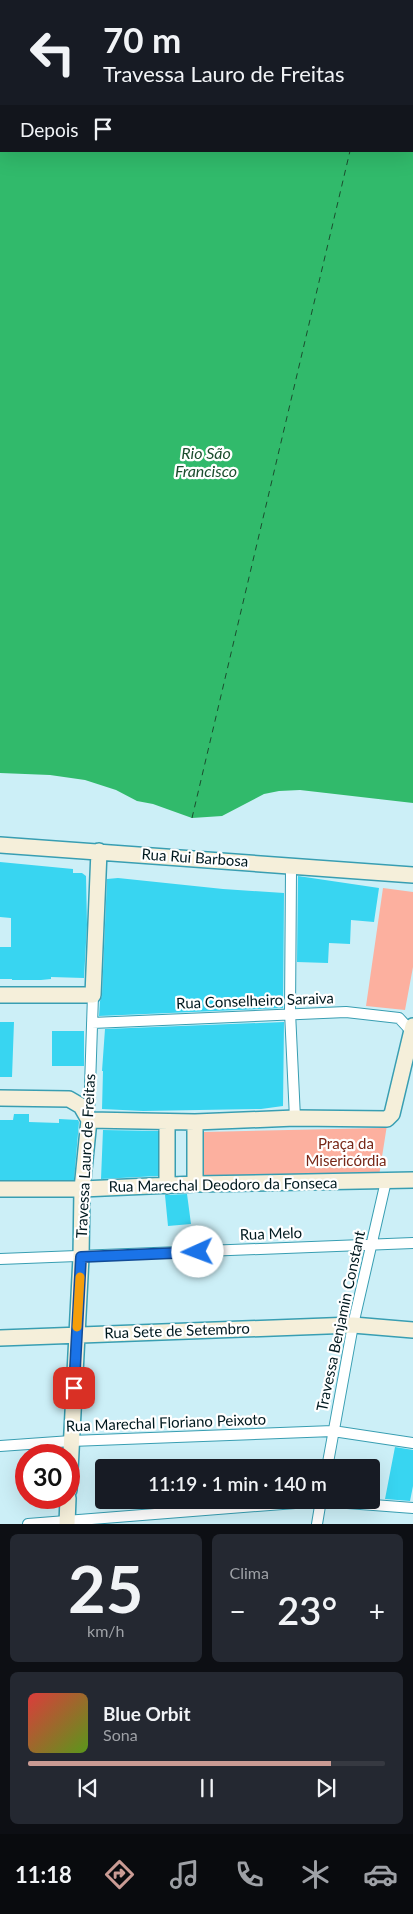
<!DOCTYPE html>
<html lang="pt">
<meta charset="utf-8">
<style>
:root{--surface:#171b24;--page:#242831;--text:#f1f3f6;--muted:#9ea1a6;--line:#363941;--accent:#ca9b94}
body{margin:0;font-family:Lato,sans-serif;background:var(--page);color:var(--text);height:100vh;display:flex;flex-direction:column;font-size:19px;white-space:nowrap}
*{box-sizing:border-box;margin:0}
p{font-size:16px;color:var(--muted)}
.icon{flex:none;width:28px;height:28px;fill:none;stroke:currentColor;stroke-width:2;stroke-linecap:round;stroke-linejoin:round}
.map{position:relative;height:1524px;overflow:hidden}
.details{display:flex;flex-direction:column;gap:10px;padding:10px;background:#0d0f14;flex:1}
.details>*{flex:none}
.guide{position:absolute;left:0px;top:0px;width:414px;height:152px;box-shadow:0 5px 20px #0002;background:#171b24;color:var(--text);overflow:hidden}
.speed{position:absolute;left:15px;top:1444px;display:flex;gap:10px;font-size:25px;font-weight:700;text-align:center}
.speed>*{display:grid;place-content:center;width:65px;height:65px;border-radius:50%;background:var(--surface);box-shadow:0 5px 20px #0002;line-height:1}
.speed .limit{border:8px solid #d22;background:#fff;color:#111}
.pin{position:absolute;display:grid;place-items:center;width:42px;height:42px;color:#fff;margin:-21px;border-radius:10px;box-shadow:0 2px 8px #0006}
.me{position:absolute;width:55px;margin:-28px;rotate:268deg;stroke-linejoin:round;filter:drop-shadow(0 0 4px #0008)}
.turn{display:flex;align-items:center;gap:18px;height:105px;padding:0 20px;font-size:22px}
.turn .icon{width:65px;height:65px;stroke-width:2.5}
.turn b{display:block;font-size:35px;line-height:42px}
.then{display:flex;align-items:center;height:48px;padding:0 20px;background:#0003;gap:10px;font-size:19px}
.big{font-size:38px;font-weight:600;line-height:1.1}
.details .card{flex:1;display:flex;flex-direction:column;justify-content:center;gap:8px;min-width:0;padding:0 18px;border-radius:8px;background:var(--page)}
.details .dial{align-items:center;gap:0}
.dial b{font-size:65px;line-height:1}
.song{display:flex;align-items:center;gap:15px}
.cover{width:60px;height:60px;border-radius:8px;background:linear-gradient(135deg,hsl(0 70% 55%),hsl(90 70% 35%))}
.played{height:5px;border-radius:2px;background:linear-gradient(90deg,var(--accent) 85%,var(--line) 85%)}
.keys{display:flex;justify-content:space-around;direction:ltr}
.heat{display:flex;justify-content:space-between;align-items:center;font-size:28px;direction:ltr}
.details .tiles{flex:1;display:grid;gap:10px;grid-template-columns:1fr 1fr}
.card:last-child{grid-column:span 2}
.trip{position:absolute;left:95px;top:1459px;width:285px;height:50px;border-radius:5px;background:var(--surface);box-shadow:0 5px 20px #0002;font-weight:600;line-height:50px;text-align:center}
.dock{display:flex;height:80px;justify-content:space-around;align-items:center;background:#090b0e;color:var(--muted)}
.dock .icon{width:35px;height:35px}
.dock .selected{color:var(--accent)}
.dock b{font-size:22px;color:var(--text)}
.map>svg:first-child{display:block}
.green{fill:#fcb09f}
.forest{fill:#fc7c62}
.water{fill:#31ba6b}
.lines{fill:none;stroke-linecap:round;stroke-linejoin:round}
.ferry{stroke:#1b4d2e;stroke-width:1;stroke-dasharray:6 5;stroke-linecap:butt}
.building{fill:#38d5f1}
.street-casing{stroke:#389eb2;stroke-width:12}
.secondary-casing{stroke:#389eb2;stroke-width:18}
.street{stroke:#fff;stroke-width:10}
.secondary{stroke:#f5efda;stroke-width:15}
.route-casing{stroke:#114b97;stroke-width:12}
.route{stroke:#1a73e8;stroke-width:9}
.slow{stroke:#f59e0b;stroke-width:9}
.labels{text-anchor:middle;stroke-width:4.5;stroke-linejoin:round;paint-order:stroke}
.street-label{font-size:15px;fill:#00191f;stroke:#fff}
.park-label{font-size:15px;fill:#782818;stroke:#fff}
.water-label{font-size:16px;font-style:italic;fill:#1b4d2e;stroke:#fff}
</style>
<div class="map">
<svg width="413" height="1524" viewBox="0 0 413 1524">
<rect width="100%" height="100%" fill="#cceff7"/>
<!-- green -->
<path class="green" d="M383,888L413,892V967L405,1010L366,1006Z
M387,1125L379,1176L204,1177V1132L380,1128Z"/>
<!-- forest -->
<path class="forest" d="M0,0H195L202,1H1L0,26Z"/>
<!-- water -->
<path class="water" d="M195,0H413V803L300,790L279,791L264,794L222,816L192,818L153,804L137,801L116,790L85,780L50,775L0,773V146L1,151H412V1Z"/>
<g class="lines">
<!-- ferry -->
<path class="ferry" d="M367,0V1
M192,818L350,151"/>
</g>
<!-- building -->
<path class="building" d="M0,862L73,869V873H82L86,876L87,925L84,978L51,977V979L41,980H12V979H0V947H11V918L0,917Z
M298,876L379,888L374,922L351,920L350,944L329,943L328,963L297,962Z
M118,878L223,889L284,893L283,1008L99,1016L100,1001L102,995L107,879Z
M0,1022H14L12,1077H0Z
M284,1022L283,1106L261,1109L143,1111L102,1109L103,1071H102L105,1029Z
M52,1031H84V1066H52Z
M14,1114H29V1122L59,1123V1119L78,1120L79,1122L74,1180H0V1120H13Z
M103,1130L158,1131V1176L101,1179Z
M187,1194L191,1224L168,1226L165,1195Z
M395,1447L413,1450V1486L410,1501L385,1499Z"/>
<g class="lines">
<!-- street casing -->
<g class="street-casing">
<path id="street" d="M291,871L290,1012L295,1118
M92,1023L346,1012L399,1018L412,1032
M89,1117L93,995
M0,1259L413,1243
M0,1446L71,1441L333,1431L413,1443
M327,1468L353,1325L386,1181
M28,1524L321,1501L413,1508
M317,1524L321,1500"/>
</g>
<!-- secondary casing -->
<g class="secondary-casing">
<path id="secondary" d="M0,845L413,875
M0,995H93L99,851
M0,1098L69,1099L81,1106L89,1120
M89,1120L195,1122L295,1118L387,1119L392,1114L413,1026
M167,1122V1186
M195,1122V1184
M0,1189H82L195,1184L413,1180
M0,1338L353,1325L413,1330
M69,1490L81,1257L82,1189L89,1120
M67,1524L68,1498"/>
</g>
<!-- street -->
<use href="#street" class="street"/>
<!-- secondary -->
<use href="#secondary" class="secondary"/>
</g>
<g class="lines">
<!-- route casing -->
<g class="route-casing">
<path id="route" d="M74,1388L81,1257L198,1252"/>
</g>
<!-- route -->
<use href="#route" class="route"/>
<!-- slow -->
<path class="slow" d="M77,1327L80,1277"/>
</g>
<g class="labels">
<!-- street labels -->
<g class="street-label">
<text transform="translate(195 858) rotate(4)" y="5">Rua Rui Barbosa</text>
<text transform="translate(255 1001) rotate(-2)" y="5">Rua Conselheiro Saraiva</text>
<text transform="translate(86 1156) rotate(-87)" y="5">Travessa Lauro de Freitas</text>
<text transform="translate(223 1185) rotate(-1)" y="5">Rua Marechal Deodoro da Fonseca</text>
<text transform="translate(271 1234) rotate(-2)" y="5">Rua Melo</text>
<text transform="translate(341 1321) rotate(-78)" y="5">Travessa Benjamin Constant</text>
<text transform="translate(177 1331) rotate(-2)" y="5">Rua Sete de Setembro</text>
<text transform="translate(166 1423) rotate(-2)" y="5">Rua Marechal Floriano Peixoto</text>
</g>
<!-- park labels -->
<g class="park-label">
<text x="346" y="1149">Praça da<tspan x="346" dy="17">Misericórdia</tspan></text>
</g>
<!-- water labels -->
<g class="water-label">
<text x="206" y="459">Rio São<tspan x="206" dy="18">Francisco</tspan></text>
</g>
</g>
</svg>
<div class="speed"><div class="limit">30</div></div>
<div class="pin" style="left:74px;top:1388px;background:#d93025"><svg class="icon" aria-label="arrive" viewBox="0 0 24 24"><path d="M6 21V4h12l-3 4 3 4H6"/></svg></div>
<svg class="me" style="left:198px;top:1252px" viewBox="-20 -20 40 40"><circle r="19" fill="#fff"/><path d="M0-13L10 11 0 6-10 11z" fill="#1a73e8"/></svg>
<div class="trip">11:19 · 1 min · 140 m</div>
<div class="guide">
<div class="turn"><svg class="icon" aria-label="left" viewBox="0 0 24 24"><path d="M17 20v-9H6M10 6l-5 5 5 5"/></svg><div><b>70 m</b>Travessa Lauro de Freitas</div></div>
<div class="then">Depois<svg class="icon" aria-label="arrive" viewBox="0 0 24 24"><path d="M6 21V4h12l-3 4 3 4H6"/></svg></div>
</div>
</div>
<section class="details">
<div class="tiles">
<div class="card dial"><b>25</b><p>km/h</p></div>
<div class="card"><p>Clima</p>
<div class="heat"><a>−</a><b class="big">23°</b><a>+</a></div>
</div>
<div class="card">
<div class="song"><i class="cover"></i><div><b>Blue Orbit</b><p>Sona</p></div></div>
<div class="played"></div>
<div class="keys"><svg class="icon" aria-label="previous" viewBox="0 0 24 24"><path d="M18 5L8 12l10 7zM5 5v14"/></svg><svg class="icon" aria-label="pause" viewBox="0 0 24 24"><path d="M8 5v14M16 5v14"/></svg><svg class="icon" aria-label="next" viewBox="0 0 24 24"><path d="M6 5l10 7-10 7zM19 5v14"/></svg></div>
</div>
</div>
</section>
<nav class="dock">
<b>11:18</b>
<svg class="icon selected" aria-label="directions" viewBox="0 0 24 24"><path d="M12 3l9 9-9 9-9-9zM9 14v-3h6M13 9l2 2-2 2"/></svg>
<svg class="icon" aria-label="music" viewBox="0 0 24 24"><path d="M9 18V5l10-2v13"/><circle cx="6" cy="18" r="3"/><circle cx="16" cy="16" r="3"/></svg>
<svg class="icon" aria-label="phone" viewBox="0 0 24 24"><path d="M5 4h4l2 5-3 2q2 4 5 5l2-3 5 2v4C11 20 4 13 5 4z"/></svg>
<svg class="icon" aria-label="climate" viewBox="0 0 24 24"><path d="M12 3v18M4 7l16 10M4 17L20 7"/></svg>
<svg class="icon" aria-label="car" viewBox="0 0 24 24"><path d="M5 17H2v-5l4-1 3-4h7l3 4 3 1v5h-3M9 17h6M6 11h13"/><circle cx="7" cy="17" r="2"/><circle cx="17" cy="17" r="2"/></svg>
</nav>
